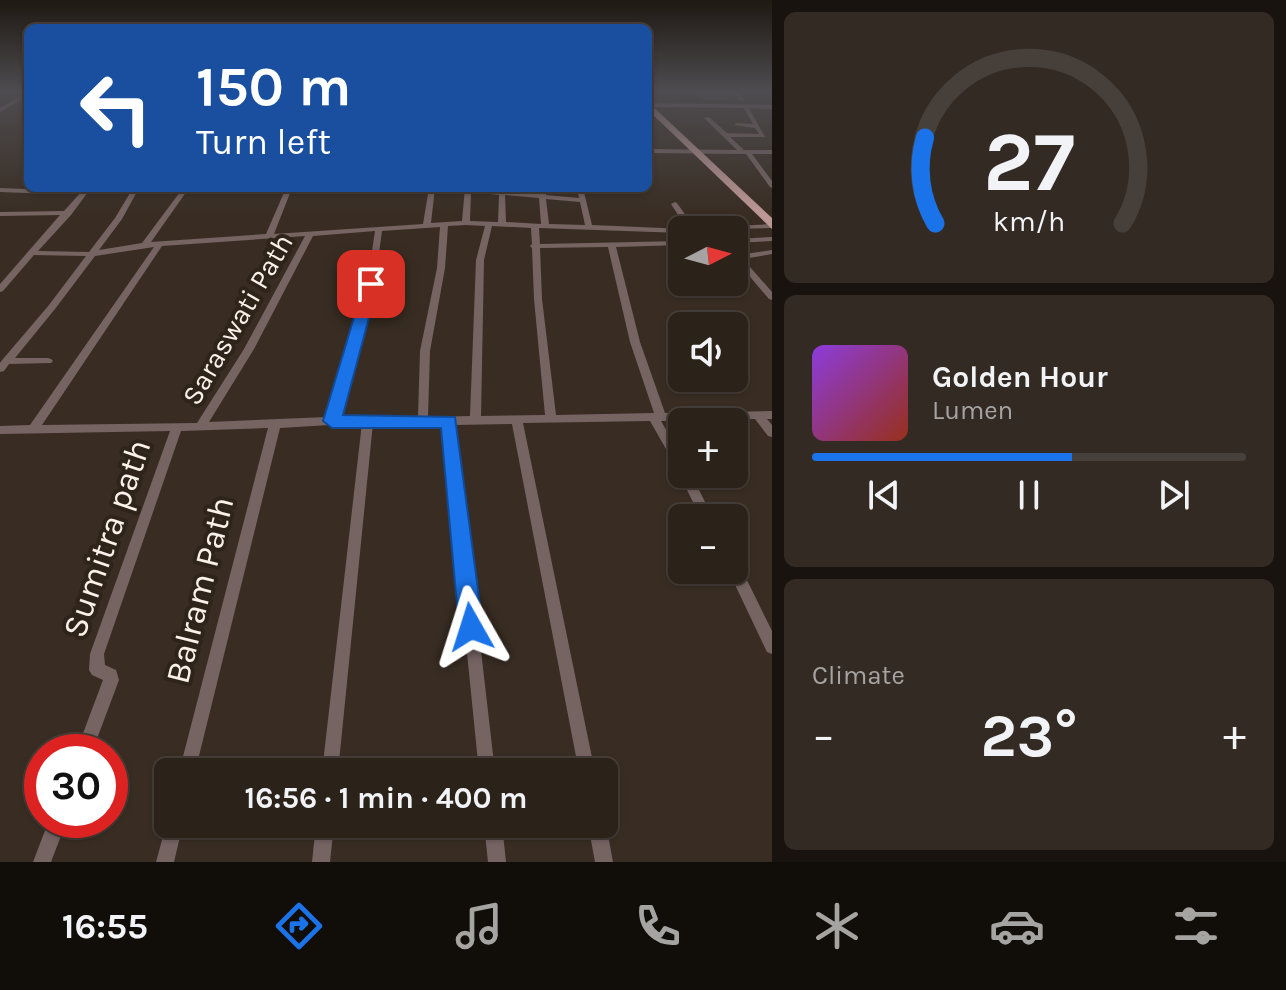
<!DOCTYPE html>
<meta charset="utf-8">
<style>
:root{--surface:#2b221a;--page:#332a23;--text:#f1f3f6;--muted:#a6a4a2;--line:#473f39;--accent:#1a73e8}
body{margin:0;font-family:Karla,sans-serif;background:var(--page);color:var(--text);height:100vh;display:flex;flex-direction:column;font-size:30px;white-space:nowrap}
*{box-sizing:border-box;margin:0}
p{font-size:26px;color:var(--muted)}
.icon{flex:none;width:44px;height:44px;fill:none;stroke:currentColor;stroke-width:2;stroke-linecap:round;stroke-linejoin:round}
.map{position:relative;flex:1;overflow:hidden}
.panel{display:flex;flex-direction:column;gap:12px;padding:12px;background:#18130e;width:514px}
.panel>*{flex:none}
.banner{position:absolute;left:24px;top:24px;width:628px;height:168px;border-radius:12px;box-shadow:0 2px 6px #0004,0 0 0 2px var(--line);background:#1a4fa0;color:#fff;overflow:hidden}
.needle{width:52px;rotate:84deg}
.controls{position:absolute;left:668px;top:216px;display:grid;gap:16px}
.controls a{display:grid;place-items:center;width:80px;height:80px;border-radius:12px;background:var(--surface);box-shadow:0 2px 6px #0004,0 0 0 2px var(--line);font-size:40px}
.speed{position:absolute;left:24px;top:734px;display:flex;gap:16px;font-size:40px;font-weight:700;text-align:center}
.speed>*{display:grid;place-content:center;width:104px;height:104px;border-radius:50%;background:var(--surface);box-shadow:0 2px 6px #0004,0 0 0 2px var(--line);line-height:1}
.speed .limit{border:12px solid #d22;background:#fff;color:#111}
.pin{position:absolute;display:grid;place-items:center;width:68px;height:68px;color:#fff;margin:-34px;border-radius:16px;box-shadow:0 4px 12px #0006}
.me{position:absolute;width:88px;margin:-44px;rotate:354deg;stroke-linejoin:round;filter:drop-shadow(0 0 6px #0008)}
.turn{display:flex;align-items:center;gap:28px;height:168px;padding:0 40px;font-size:36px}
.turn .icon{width:104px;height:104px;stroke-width:2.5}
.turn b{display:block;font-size:56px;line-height:68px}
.big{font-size:60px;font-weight:700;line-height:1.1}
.panel .widget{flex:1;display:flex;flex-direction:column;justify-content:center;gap:12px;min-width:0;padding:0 28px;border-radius:12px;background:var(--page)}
.panel .dial{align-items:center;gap:0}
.dial svg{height:208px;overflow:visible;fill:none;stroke:var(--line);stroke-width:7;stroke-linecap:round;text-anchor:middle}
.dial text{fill:var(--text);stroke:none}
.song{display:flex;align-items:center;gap:24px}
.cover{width:96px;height:96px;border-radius:12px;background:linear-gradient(135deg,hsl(270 70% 55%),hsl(10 70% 35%))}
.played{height:8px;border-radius:4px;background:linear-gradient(90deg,var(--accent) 60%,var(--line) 60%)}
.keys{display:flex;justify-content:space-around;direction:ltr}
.heat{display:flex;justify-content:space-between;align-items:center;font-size:44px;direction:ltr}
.trip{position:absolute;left:154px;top:758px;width:464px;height:80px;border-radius:12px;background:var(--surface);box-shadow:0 2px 6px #0004,0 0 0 2px var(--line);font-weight:700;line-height:80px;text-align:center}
.menu{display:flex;height:128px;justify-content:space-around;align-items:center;background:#110e0a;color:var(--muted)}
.menu .icon{width:56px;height:56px}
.menu .active{color:var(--accent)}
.menu b{font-size:36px;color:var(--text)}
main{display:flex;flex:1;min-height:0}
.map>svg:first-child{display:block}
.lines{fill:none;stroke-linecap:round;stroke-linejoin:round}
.street{fill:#766463;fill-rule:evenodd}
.primary{fill:#bc9794;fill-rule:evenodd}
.wall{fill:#60485e}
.route{fill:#1a73e8;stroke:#114b97;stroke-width:2}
.labels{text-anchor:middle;stroke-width:8;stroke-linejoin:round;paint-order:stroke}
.street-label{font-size:28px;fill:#f9f1ea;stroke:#2f2419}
.near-street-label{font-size:34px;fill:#f9f1ea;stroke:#2f2419}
</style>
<main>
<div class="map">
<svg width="772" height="862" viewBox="0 0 772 862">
<rect width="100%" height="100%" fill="#392d23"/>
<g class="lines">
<!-- street -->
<path class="street" d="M28,92V96L0,112V108Z
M732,92H737L745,100L740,101Z
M648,103L772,105V109L749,108L765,137H730L744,150H772V154H752L772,181V188L770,187L746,154L648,153V149L737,150L704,118L709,117L727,133L759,134L755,128L734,125L737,123L753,124L744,108L648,107Z
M0,188L52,190L91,188L71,215L38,251L89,252L115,218L133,188H139L122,219L99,250L142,243L183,188H189L151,242L266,234L286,188H292L274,234L423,224L429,188H435L431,223L462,221L465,188L499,191V188H505V191L539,194V188H545L546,195L579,198L577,188H583L592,225L685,229L682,230V233L539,228L540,244L682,241V245L616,247L640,342L665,413L772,411V419H767L772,425V437L768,436L755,419L661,421L682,457V474H691L713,518H701L679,474L681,471L678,470L650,421L523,423L595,772H579L512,424L455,425L495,772H479L444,425L373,423L338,772H322L362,423L280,428L195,772H179L268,428L181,431L104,654L105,665L116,670L119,680L92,752H76L103,680L92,675L89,670L90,654L170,431L0,434V426L30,425L154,247L95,256L55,309L15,358H48L51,359L53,361L51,363L9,364L4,371L0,372V363L3,359L49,305L86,256L34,255L3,291L0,292V284L60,215L0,216V212L64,211L82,191L52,194L0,192ZM471,192L499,195L498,222L470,221ZM505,195L539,198L541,224L506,222ZM546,199L580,202L585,225L549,224ZM466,225L485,226L476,260L470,416L428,417L430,351L445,268L448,226ZM492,226L531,228L532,244L530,246L532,248L534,299L545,415L481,416L484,260ZM440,227L437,268L420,351L418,417L368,415L339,417L373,298L382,231ZM375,231L365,298L328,417L209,422L254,349L313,236ZM305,236L244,349L197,423L42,425L162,246ZM608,247L630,342L654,413L556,415L542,299L540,248Z
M675,202L677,203L696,230H688L671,204Z
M772,224V228L698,230L702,228Z
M772,237V241L734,243V239Z
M772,250V254L743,259L772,292V300L769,299L734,258V255H737Z
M734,562L739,564L772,631V654L767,652L728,570H734Z
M168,818V824H183L174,862H156Z
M604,819L606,824L613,862H595L588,824H604Z
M49,820H67L51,862H33Z
M316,824H334L330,862H312Z
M484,824H502L506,862H488Z"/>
<!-- primary -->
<path class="primary" d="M648,102L772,218V229L648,110Z"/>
</g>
<!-- wall -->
<path class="wall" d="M696,92H730L727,100H704Z"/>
<!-- sky -->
<linearGradient id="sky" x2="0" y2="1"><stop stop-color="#1f1913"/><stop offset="0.43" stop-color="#4e4c50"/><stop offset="1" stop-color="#4e4c50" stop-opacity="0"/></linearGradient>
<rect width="772" height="213" fill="url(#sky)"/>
<!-- route -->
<path class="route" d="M371,279L378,284L343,415L455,417L483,627L479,636L471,639L463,636L459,627L441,428H332L323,421L364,284Z"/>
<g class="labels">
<!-- street labels -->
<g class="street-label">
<text transform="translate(237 319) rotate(-60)" y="10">Saraswati Path</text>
</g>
<!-- near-street labels -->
<g class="near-street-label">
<text transform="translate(106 538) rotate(-71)" y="12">Sumitra path</text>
<text transform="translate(199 590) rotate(-76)" y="12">Balram Path</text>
</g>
</g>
</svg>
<div class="controls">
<a><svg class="needle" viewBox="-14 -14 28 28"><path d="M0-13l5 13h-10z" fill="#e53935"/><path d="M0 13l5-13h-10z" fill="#a6a4a2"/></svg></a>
<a><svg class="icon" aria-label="sound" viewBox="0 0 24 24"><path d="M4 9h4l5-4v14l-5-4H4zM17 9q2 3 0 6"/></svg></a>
<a>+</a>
<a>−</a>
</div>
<div class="speed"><div class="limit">30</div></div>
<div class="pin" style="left:371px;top:284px;background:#d93025"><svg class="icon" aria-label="arrive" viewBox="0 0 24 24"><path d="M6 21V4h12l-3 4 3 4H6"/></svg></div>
<svg class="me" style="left:471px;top:627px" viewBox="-20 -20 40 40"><path d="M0-17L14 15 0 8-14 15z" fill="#1a73e8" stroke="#fff" stroke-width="4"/></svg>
<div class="trip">16:56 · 1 min · 400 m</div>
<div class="banner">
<div class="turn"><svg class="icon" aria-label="left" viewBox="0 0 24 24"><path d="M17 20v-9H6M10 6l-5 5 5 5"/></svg><div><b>150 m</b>Turn left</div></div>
</div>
</div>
<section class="panel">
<div class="widget dial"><svg viewBox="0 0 100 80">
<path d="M14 69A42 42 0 1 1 86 69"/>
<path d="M14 69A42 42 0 0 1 10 36" stroke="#1a73e8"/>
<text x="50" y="56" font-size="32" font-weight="700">27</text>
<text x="50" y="72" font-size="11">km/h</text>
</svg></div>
<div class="widget">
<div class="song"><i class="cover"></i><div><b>Golden Hour</b><p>Lumen</p></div></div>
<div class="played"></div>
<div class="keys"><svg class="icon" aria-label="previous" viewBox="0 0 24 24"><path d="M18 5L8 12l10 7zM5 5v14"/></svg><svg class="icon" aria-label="pause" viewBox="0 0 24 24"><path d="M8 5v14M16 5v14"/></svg><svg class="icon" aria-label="next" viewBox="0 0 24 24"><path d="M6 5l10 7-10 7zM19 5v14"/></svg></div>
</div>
<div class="widget"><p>Climate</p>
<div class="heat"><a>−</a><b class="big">23°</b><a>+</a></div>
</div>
</section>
</main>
<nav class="menu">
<b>16:55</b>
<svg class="icon active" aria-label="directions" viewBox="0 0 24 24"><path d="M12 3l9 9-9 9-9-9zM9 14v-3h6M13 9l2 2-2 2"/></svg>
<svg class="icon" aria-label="music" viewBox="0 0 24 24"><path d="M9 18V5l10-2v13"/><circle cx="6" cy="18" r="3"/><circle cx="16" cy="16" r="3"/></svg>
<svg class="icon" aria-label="phone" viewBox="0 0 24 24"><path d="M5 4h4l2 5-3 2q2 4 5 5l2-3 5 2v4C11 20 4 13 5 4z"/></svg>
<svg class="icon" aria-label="climate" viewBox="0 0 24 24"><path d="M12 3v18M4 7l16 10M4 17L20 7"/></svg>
<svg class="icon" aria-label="car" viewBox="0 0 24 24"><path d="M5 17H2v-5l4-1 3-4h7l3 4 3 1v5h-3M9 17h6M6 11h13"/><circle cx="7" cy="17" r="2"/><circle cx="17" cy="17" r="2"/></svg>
<svg class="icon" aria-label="filters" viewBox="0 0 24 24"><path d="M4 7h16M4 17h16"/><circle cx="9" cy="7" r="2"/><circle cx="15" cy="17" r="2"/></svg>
</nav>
